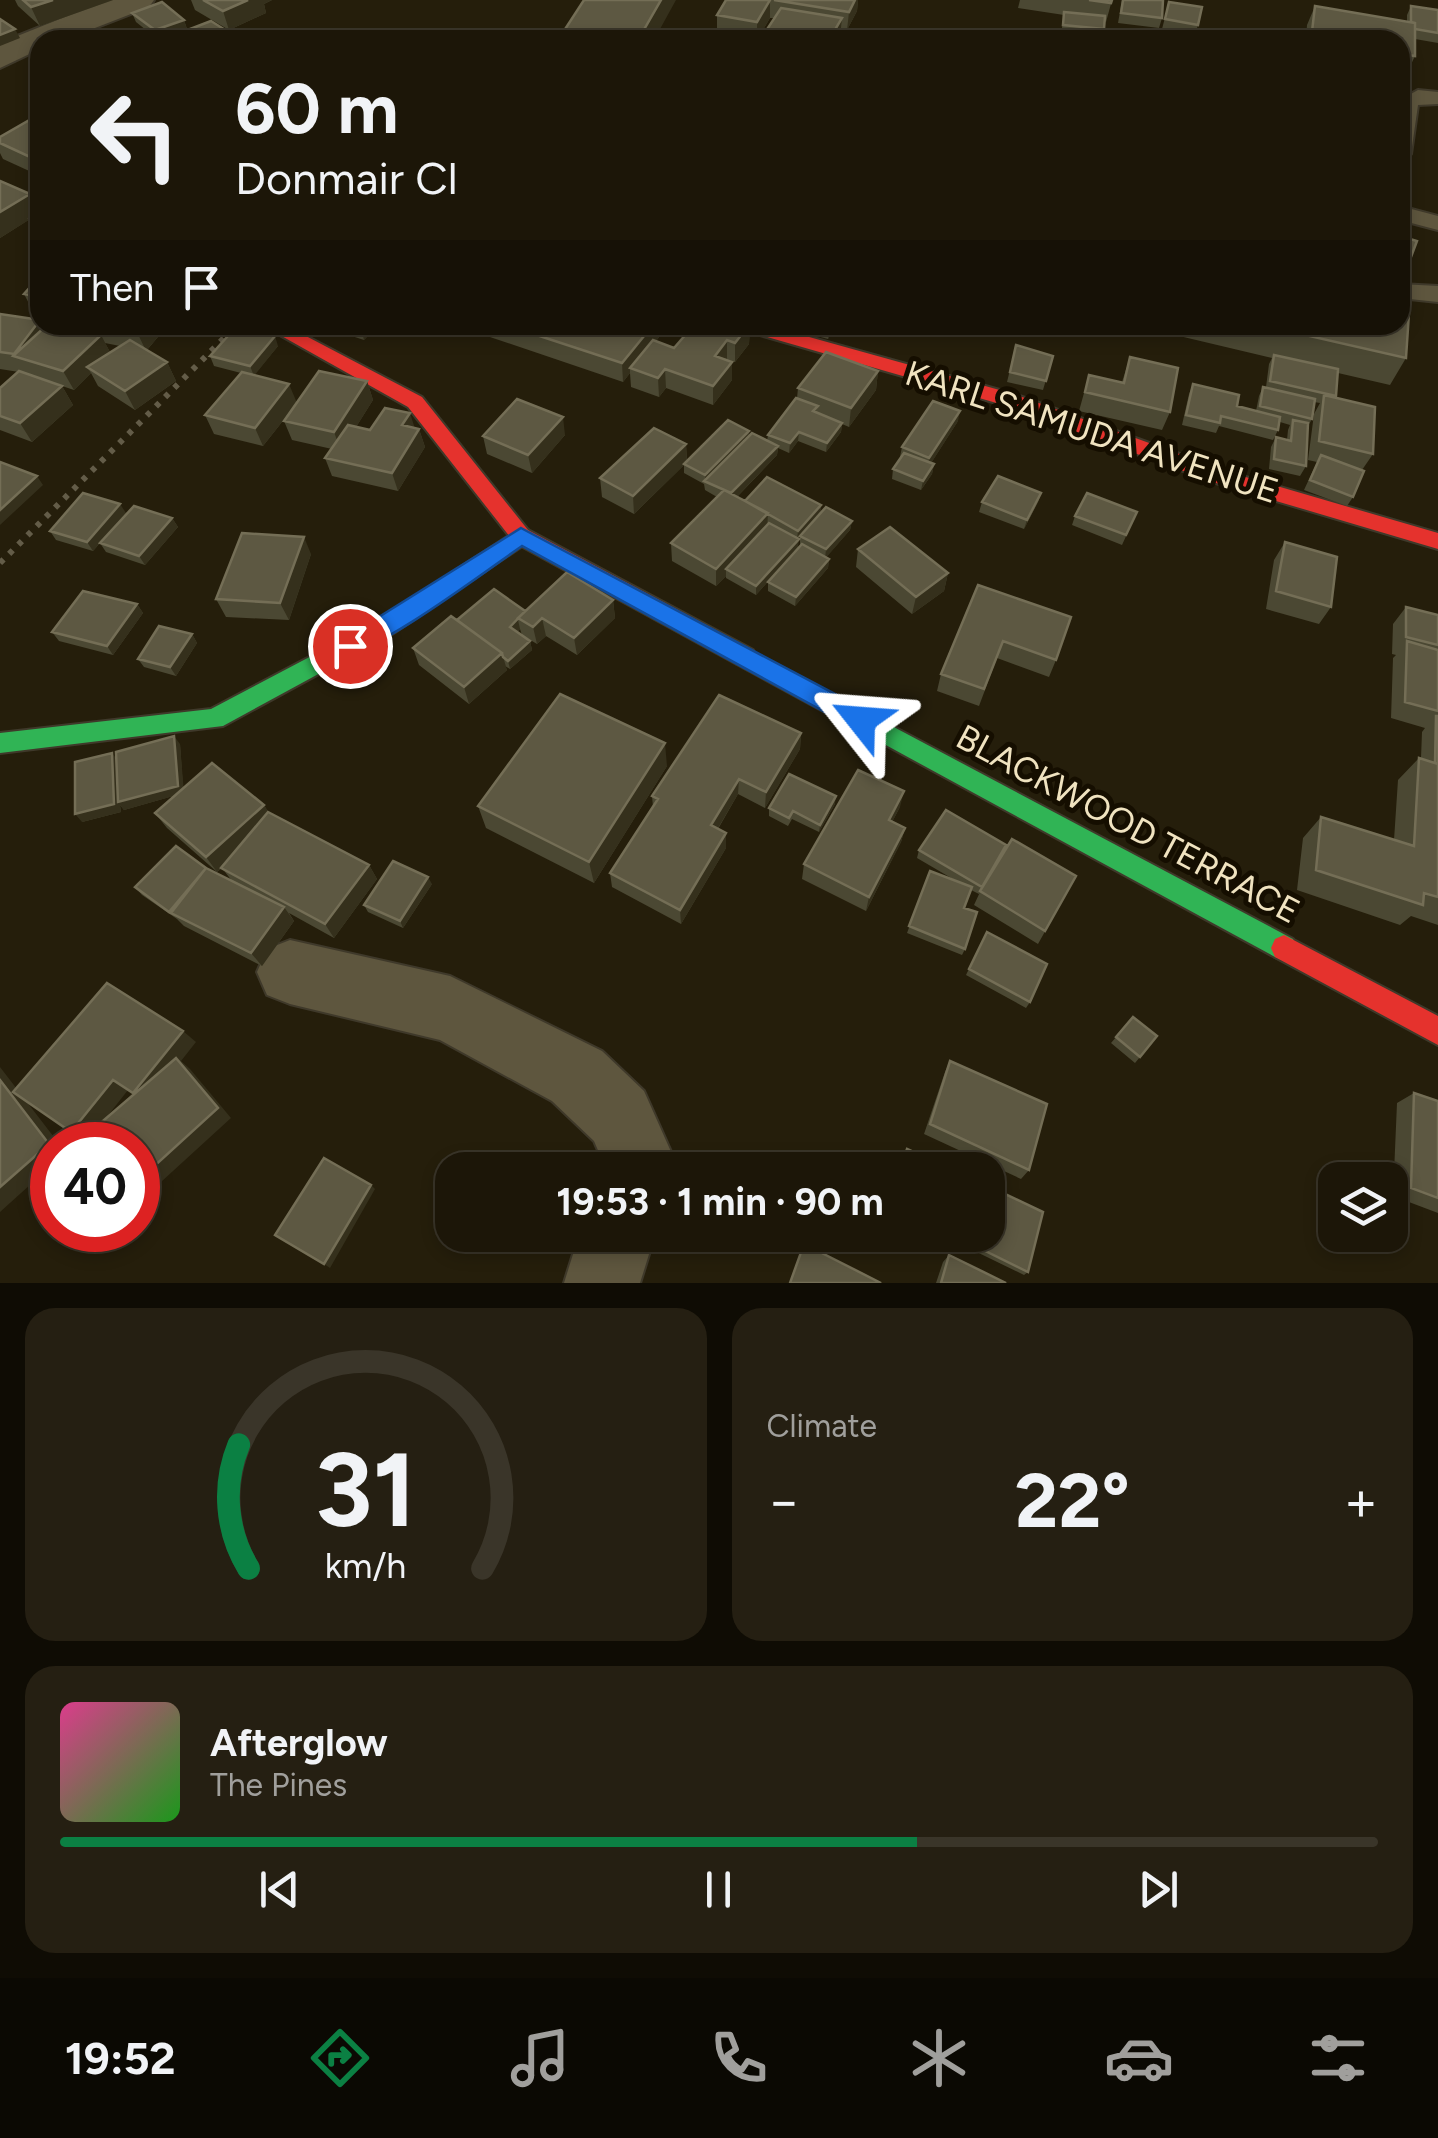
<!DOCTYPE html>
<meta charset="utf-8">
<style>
:root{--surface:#1c1608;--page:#251f12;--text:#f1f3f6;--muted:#a09f9c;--line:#3a3529;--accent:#0b8043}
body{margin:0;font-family:Figtree,sans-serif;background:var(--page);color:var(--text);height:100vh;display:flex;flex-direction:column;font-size:38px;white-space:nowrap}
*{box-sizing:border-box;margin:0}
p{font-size:32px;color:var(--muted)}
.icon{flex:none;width:55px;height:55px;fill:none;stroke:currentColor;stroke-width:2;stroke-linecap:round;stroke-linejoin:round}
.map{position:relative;height:1283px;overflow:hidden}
.drawer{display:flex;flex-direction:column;gap:25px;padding:25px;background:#0f0c04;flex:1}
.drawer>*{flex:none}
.banner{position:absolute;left:30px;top:30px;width:1380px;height:305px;border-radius:30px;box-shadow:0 5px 15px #0003,0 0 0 2px var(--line);background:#1c1608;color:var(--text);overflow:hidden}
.fabs{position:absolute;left:1318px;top:1162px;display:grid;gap:20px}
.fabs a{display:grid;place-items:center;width:90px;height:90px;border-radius:20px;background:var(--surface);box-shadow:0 5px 15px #0003,0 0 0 2px var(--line);font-size:50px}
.speed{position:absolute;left:30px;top:1122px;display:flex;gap:20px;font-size:50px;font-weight:700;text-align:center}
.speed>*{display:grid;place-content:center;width:130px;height:130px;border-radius:50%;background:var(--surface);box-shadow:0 5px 15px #0003,0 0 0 2px var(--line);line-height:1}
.speed .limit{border:15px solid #d22;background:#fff;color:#111}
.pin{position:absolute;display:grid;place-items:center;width:85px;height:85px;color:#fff;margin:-42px;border:5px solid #fff;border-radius:50%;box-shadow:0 2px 10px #0007}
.me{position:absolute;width:110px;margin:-55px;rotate:298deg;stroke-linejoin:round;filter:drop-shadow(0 0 8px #0008)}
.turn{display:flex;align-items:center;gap:35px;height:210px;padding:0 40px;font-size:45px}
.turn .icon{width:130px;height:130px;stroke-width:2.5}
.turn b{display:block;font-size:70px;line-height:85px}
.then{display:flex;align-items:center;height:95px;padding:0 40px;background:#0003;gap:20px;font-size:38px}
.big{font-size:75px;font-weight:700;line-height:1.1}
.drawer .widget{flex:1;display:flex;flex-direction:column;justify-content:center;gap:15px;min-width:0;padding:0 35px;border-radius:30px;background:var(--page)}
.drawer .dial{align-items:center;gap:0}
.dial svg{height:260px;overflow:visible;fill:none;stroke:var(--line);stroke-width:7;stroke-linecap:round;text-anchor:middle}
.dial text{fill:var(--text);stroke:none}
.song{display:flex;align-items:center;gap:30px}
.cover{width:120px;height:120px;border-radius:15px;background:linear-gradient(135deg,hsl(330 70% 55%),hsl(120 70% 35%))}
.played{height:10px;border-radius:5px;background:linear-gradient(90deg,var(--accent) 65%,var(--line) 65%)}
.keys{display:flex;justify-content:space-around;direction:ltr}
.heat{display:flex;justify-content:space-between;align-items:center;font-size:55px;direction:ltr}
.drawer .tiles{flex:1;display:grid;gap:25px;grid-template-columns:1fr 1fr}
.widget:last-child{grid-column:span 2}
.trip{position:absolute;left:435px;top:1152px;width:570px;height:100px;border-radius:30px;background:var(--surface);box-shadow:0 5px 15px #0003,0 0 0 2px var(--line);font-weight:700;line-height:100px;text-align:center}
.tab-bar{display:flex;height:160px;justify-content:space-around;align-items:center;background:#0b0903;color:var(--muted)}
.tab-bar .icon{width:70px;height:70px}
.tab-bar .on{color:var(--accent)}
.tab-bar b{font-size:45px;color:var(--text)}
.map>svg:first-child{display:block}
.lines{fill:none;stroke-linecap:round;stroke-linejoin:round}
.lane-casing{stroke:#3f392a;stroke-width:4}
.street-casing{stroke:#3f392a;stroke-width:4}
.fast-casing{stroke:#3f392a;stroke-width:4}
.jam-casing{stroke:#3f392a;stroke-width:4}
.path{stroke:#635c48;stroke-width:6;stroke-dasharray:5 8;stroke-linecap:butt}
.lane{fill:#5e563e;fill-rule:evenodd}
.street{fill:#5e563e;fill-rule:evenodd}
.fast{fill:#30b455;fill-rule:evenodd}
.jam{fill:#e5322d;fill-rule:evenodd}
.wall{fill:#4b4833;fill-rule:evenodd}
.shaded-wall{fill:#35301c}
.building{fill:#5d5842;stroke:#746e56;stroke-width:2.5}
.route{fill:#1a73e8;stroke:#114b97;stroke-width:2.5}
.labels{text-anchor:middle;stroke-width:10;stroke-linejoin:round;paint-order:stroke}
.street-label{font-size:35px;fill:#f0e3c0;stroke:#150e00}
</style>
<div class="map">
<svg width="1438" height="1283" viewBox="0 0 1438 1283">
<rect width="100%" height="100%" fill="#251e0b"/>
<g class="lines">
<!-- lane casing -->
<g class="lane-casing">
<path id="lane" d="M1418,90L1438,92V104L1418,105L1411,154L1400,160V100Z
M1400,206L1438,216V230L1400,220Z
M1400,284L1438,286V302L1400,298Z"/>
</g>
<!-- street casing -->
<g class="street-casing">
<path id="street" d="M107,0H154L149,7L64,40H40V49L0,68V43Z
M290,940L450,976L602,1051L644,1091L672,1154L671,1170H599L600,1155L594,1141L552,1101L440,1040L290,1004L267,995L257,972L267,949Z
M579,1235H655L640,1283H564Z"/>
</g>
<!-- fast casing -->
<g class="fast-casing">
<path id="fast" d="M521,528L528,530L532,536L528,542L392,634L223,726L0,753V733L211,709L376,622Z
M745,648L1293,939L1297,948L1293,957L1284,961L1275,957L737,664L734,657L737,650Z"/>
</g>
<!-- jam casing -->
<g class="jam-casing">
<path id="jam" d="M262,325H285L422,397L528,530L753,650L756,657L753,664H737L514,542L408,407Z
M736,325H766L1014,394L1232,473L1438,533V549L1219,484L1000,404L739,329Z
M1284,935L1438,1016V1045L1275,957L1271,948L1275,939Z"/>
</g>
<!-- path -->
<path class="path" d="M0,563L228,334"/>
<!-- lane -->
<use href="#lane" class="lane"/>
<!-- street -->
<use href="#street" class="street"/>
<!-- fast -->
<use href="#fast" class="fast"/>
<!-- jam -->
<use href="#jam" class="jam"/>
</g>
<!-- wall -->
<path class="wall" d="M15,0H113L40,26L18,6Z
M191,0H272L264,4L266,13L229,30L195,10Z
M726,0H858L857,11L847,30L841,29L838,40H760L774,18H770L757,40L717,33V15Z
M1020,0H1112L1106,22L1105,21L1102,39L1061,34L1064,15L1018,8Z
M1122,0H1163L1162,18L1159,28L1118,23Z
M1169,2L1198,25L1195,34L1162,29Z
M1315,6L1407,21V15L1411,6L1438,10V43L1415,39V56L1406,75L1404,74L1400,87V40H1306L1307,25Z
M132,13L184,20L187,29L164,37L151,34L136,22Z
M40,114V173L38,175L3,159L0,153V137Z
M0,181L38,210L40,208V237L30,219L0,238Z
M1400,236L1408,265L1400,279Z
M40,276V314L34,313L24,294Z
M0,314L45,327L82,329L79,325H168L147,350L167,362L176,381L135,410L98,386L91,373L74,390L53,383L62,386L73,405L32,442L0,430V388L19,372L0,369ZM105,343L120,346L110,352Z
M318,325H378L364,340Z
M456,325H664V331L656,341L674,348L750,325L749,344L735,362L727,360L732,380L713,405L666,388L659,397L631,387L630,373L623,382L484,335L483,332Z
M776,325H836L828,339Z
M1133,325H1400L1406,358L1390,385L1338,373L1335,397L1373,454L1362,470L1353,497L1347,506L1304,490L1317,462L1308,460L1314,414L1320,403L1314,402L1312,419L1308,426L1306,466L1300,476L1269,469L1271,447L1276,437L1287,440L1288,430L1290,425L1280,422L1278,430L1273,440L1219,426L1216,433L1182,425L1189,394L1193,384L1237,406L1256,411L1259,396L1263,387H1266L1269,364L1272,358Z
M1016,345L1053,356L1043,390L1007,382Z
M278,346L254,375L297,403L263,446L214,434L205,415L241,373L214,366L210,356Z
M826,352L878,371L876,390L849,427L842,424L841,432L826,452L798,441L789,453L778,448L777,455L737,497L745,501L767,477L821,505L820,514L826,507L852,521L850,530L826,557L829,559L828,568L795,606L768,591V582L800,546V536L798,539V548L756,595L726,578V576L716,586L672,561L671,543L717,497L705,490L704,484L684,473V465L634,514L602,497L600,478L654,428L686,444L687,461L728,420L749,431V436L752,433L767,441L768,435L797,398L798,388Z
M1130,357L1170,412L1162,430L1079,411L1089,375L1122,382Z
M367,381L373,400L356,427L370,430L419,429L425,447L398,491L332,476L325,458L332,449L292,440L284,421Z
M958,421L931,463L934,464L932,474L921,490L892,479L893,469L901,457H900L902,447Z
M565,435L532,473L487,454L483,436Z
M1041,493L1038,502L1024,529L979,512L982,502Z
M1137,512L1122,545L1072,525L1075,516Z
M126,513L93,551L56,540L50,531Z
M172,518L178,527L145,565L106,552L100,543Z
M1285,542L1331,607L1319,624L1266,609L1274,560Z
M858,549L948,573L944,591L912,614L856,567Z
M311,554L289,620L226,617L216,599Z
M978,585L1056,660L1049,677L997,658L979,706L937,691L941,674Z
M613,600L615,618L577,655L546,636L537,644L522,635L520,629L517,632L530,641L532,650L510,669L505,666L507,670L469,704L419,665L413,648L457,620Z
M137,604L143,613L113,655L59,641L52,632Z
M1406,607L1438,615V925L1411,916L1400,925L1297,890L1303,838L1321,817L1394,840L1398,780L1419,758H1421L1422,732L1425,728L1391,718L1393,658L1396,655L1392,654L1393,624Z
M192,634L197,643L176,676L144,667L138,659Z
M801,733L800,749L765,808L738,794L718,829L726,833V848L681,924L612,887L610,873L653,807L652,796Z
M180,744L183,788L264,805L268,812L369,865L377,879L334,938L289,913L294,921L262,966L184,926L177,919L142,895L135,887L206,868L232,881L222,868L217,872L167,828L155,813L173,796L124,810L120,805L121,812L82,822L116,758Z
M667,766L594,883L486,828L478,806Z
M835,804L819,832L792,819L788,826L769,816V808Z
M900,807L892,822L905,828L901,842L866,911L802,879L804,864Z
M1006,845L1076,876L1038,944L974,905L980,892L979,894L971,890L964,908L965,949L962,955L907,933L930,871L958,882L917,858L919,850Z
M432,884L403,928L368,912L364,905Z
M987,932L1030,1002L1026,1008L966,975Z
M1133,1017L1140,1057L1135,1063L1111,1043Z
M950,1061L1029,1170L1021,1179L924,1134L945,1072Z
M1414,1093L1438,1101V1213L1393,1196L1397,1103Z
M955,1235H988L1028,1272L1024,1275L954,1241Z
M949,1255L1006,1283H936L943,1262Z"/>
<!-- shaded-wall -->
<path class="shaded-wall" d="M53,0H113L40,26L31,7Z
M248,0H272L264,4L266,13L229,30L223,11Z
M661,0H676L654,40H638Z
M770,0V18L757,40V22Z
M855,0H858L857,11L847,30L849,12Z
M842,18L840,37L838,40H829Z
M184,20L187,29L158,40L155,30Z
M15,29L20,38L0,46V35Z
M40,149V168L38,167L40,173L38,175L28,156Z
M30,194L40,213L0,238V212Z
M40,322V325H44L52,339L14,354Z
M143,325H168L146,351L137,332Z
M360,325H378L364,340Z
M653,325H664V331L633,369L630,368V373L623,382L622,363Z
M750,325L749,344L735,362V343Z
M831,325H836L828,339L829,329Z
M101,335L111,354L87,367L91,373L74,390L63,371Z
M275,336L278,346L254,376L250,366Z
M727,340V359L715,356Z
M167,362L176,381L135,410L125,391Z
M732,362V380L713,405V386Z
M665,369L666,388L659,397L658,378Z
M878,371L876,390L849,427L851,408Z
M367,381L373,400L341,451L334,432Z
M289,384L297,403L263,446L255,428Z
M62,386L73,405L32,442L20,423Z
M960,411L958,421L928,468L929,458Z
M410,413L416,432L402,425Z
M563,417L565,435L532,473L528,455Z
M842,423L841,432L826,452L827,443Z
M419,429L425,447L398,491L392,473Z
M749,431V441L705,481V475Z
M799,432L798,441L789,453L790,443Z
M686,444L687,462L634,514L633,496Z
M778,446L777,455L730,504V494Z
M934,464L932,474L921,490L923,481Z
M37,476L43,485L0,525V510Z
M1041,493L1038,502L1024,529L1027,520Z
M120,504L126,513L93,551L87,542Z
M821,505L820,514L797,540L798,531Z
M768,513L767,531L726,569V576L716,586V569Z
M172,518L178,527L145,565L139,556Z
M852,521L850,530L825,559L826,549Z
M304,537L311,554L289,620L280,603Z
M799,539L798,548L756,595V586Z
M829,559L828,568L795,606L796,597Z
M948,573L944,591L912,614L916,597Z
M613,600L615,618L577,655L574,638Z
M137,604L143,613L113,655L107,646Z
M542,618L546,636L537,644L533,627Z
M518,620L520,629L512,636L510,627Z
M192,634L197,643L176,676L170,667Z
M530,641L532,650L510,669L508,661Z
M502,653L507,670L469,704L464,687Z
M801,733L800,749L765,808L766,792Z
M174,736L180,744L184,793L124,810L120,805L121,812L82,822L75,814L112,753L118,761Z
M665,743L667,766L594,883L589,862Z
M739,779L738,794L711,840V825Z
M904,791L900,807L885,835L889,820Z
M836,796L835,804L819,832L820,825Z
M264,805L274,820L217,872L206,857Z
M905,828L901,842L866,911L869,897Z
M726,833V848L681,924L680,910Z
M369,865L377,879L334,938L325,924Z
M428,877L432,884L403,928L400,921Z
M284,907L294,921L262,966L251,953Z
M183,1031L196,1042L181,1061L190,1069L231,1118L138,1203V1181L148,1103L133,1093Z
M0,1067L60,1145H52V1165L0,1212Z
M113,1080L128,1090L88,1141L71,1132Z
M371,1185L375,1189L330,1268L324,1264Z"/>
<!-- building -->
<path class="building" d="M23,0H53L31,7Z
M203,0H248L223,11Z
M584,0H661L638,40H558Z
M726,0H770L757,22L717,15Z
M774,0H855L849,12Z
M1089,0H1112L1111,3Z
M1123,0H1163L1162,18L1121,13Z
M162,2L184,20L155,30L132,13Z
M1169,2L1202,7L1198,25L1165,19Z
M1315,6L1415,23V56L1400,54V40H1311Z
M1411,6L1438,10V33L1415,29V23L1411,22Z
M781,8L842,18L829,40H760Z
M1064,12L1105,16L1104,29L1063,25Z
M0,19L15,29L0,35Z
M211,21L241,40H194L182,32Z
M157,32L168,40H138Z
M1400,68L1405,69L1404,78L1400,77Z
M40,114V149L28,156L0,143V137Z
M0,181L30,194L0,212Z
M40,208V220L30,218Z
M1400,236L1417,241L1408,265L1400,263Z
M40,276V297L24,294Z
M1400,311L1409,313L1406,358L1261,325H1400Z
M0,314L40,320L14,354L0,352Z
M47,325H68L101,335L63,371L13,356Z
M99,325H143L137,332Z
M506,325H653L622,363Z
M694,325H749L735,343L727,340L715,356L732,362L713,386L665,369L658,378L630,368L653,340L674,348Z
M814,325H831L829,329Z
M236,327L275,336L250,366L210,356Z
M130,340L167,362L125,391L87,367Z
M1016,345L1053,356L1046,381L1010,372Z
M826,352L878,371L851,408L798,388Z
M1274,355L1338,369L1336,396L1270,381Z
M1130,357L1178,368L1170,412L1085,392L1089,375L1124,383Z
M19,371L62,386L20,423L0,416V388Z
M319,371L367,381L334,432L284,421Z
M242,372L289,384L255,428L205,415Z
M1193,384L1239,395L1237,406L1280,417L1278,430L1221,416L1220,423L1186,415Z
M1263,387L1315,399L1312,419L1260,406Z
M1324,395L1375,407L1373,454L1319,441Z
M796,398L818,406L813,411L842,423L827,443L799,432L790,443L768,435Z
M517,399L563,417L528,455L483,436Z
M933,401L960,411L929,458L902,447Z
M385,408L410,413L402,425L419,429L392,473L325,458L348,425L370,430Z
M728,420L749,431L705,475L684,464Z
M1293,420L1308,423L1306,466L1274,459L1276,437L1291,441Z
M654,428L686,444L633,496L600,478Z
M752,433L778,446L731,493L704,481Z
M904,453L934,464L923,481L893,469Z
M1321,455L1364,471L1353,497L1310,480Z
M0,462L37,476L0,510Z
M998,476L1041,493L1027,520L982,502Z
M767,477L821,505L798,531L745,501Z
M724,490L768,513L716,569L671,543Z
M83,493L120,504L87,542L50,531Z
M1087,493L1137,512L1126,535L1075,516Z
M134,506L172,518L139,556L100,543Z
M826,507L852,521L826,549L800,536Z
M769,523L799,539L756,586L726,569Z
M890,527L948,573L916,597L858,549Z
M242,533L304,537L280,603L216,599Z
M1285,542L1337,557L1331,607L1276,591Z
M802,544L829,559L796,597L768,582Z
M567,572L613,600L574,638L542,618L533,627L518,618Z
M978,585L1071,617L1056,660L1003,641L984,689L941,674Z
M494,589L525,611L510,627L530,641L508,661L503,657L502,653L457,620Z
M83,591L137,604L107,646L52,632Z
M1406,607L1438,615V645L1406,637Z
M451,616L502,653L464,687L413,648Z
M159,626L192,634L170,667L138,659Z
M1407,641L1438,650V711L1405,702Z
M560,694L665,743L589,862L478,806Z
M719,695L801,733L766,792L739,779L711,825L726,833L680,910L610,873L658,799L652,796Z
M1436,716H1438V764L1435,763Z
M174,736L178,786L118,802L116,752Z
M112,753L114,804L75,814V762Z
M1419,758L1438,764V897L1424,893L1423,905L1316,870L1321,817L1414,846Z
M212,763L264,805L206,857L155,813Z
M858,770L904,791L889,820L905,828L869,897L804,864Z
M789,774L836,796L820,825L793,811L789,818L769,808Z
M946,810L1006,845L982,887L919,850Z
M268,812L369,865L325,924L221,868Z
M1012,839L1076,876L1045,931L980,891Z
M176,846L206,868L169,912L135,887Z
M393,861L428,877L400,921L364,905Z
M206,868L284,907L251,953L171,913Z
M930,871L972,887L964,908L977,912L965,949L909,926Z
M987,932L1047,964L1030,1002L969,969Z
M107,983L183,1031L133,1093L113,1080L71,1132L13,1092Z
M1133,1017L1157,1036L1140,1057L1116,1037Z
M176,1058L218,1108L138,1181V1145H75Z
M950,1061L1047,1104L1029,1170L930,1124Z
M0,1080L49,1144L0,1187Z
M1414,1093L1438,1101V1198L1411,1188Z
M907,1149L949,1168L948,1170H900Z
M324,1158L371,1185L324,1264L275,1235Z
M988,1186L1043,1212L1028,1272L957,1237L958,1235H988Z
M804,1244L881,1283H790Z
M949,1255L1006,1283H941Z"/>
<!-- route -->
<path class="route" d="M521,528L869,712L873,720L869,727H852L522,546C494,565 367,661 342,653L339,646L342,640Z"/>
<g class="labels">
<!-- street labels -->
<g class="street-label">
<text transform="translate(1092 432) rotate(18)" y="12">KARL SAMUDA AVENUE</text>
<text transform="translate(1128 824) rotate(28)" y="12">BLACKWOOD TERRACE</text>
</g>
</g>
</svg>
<div class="fabs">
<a><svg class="icon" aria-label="layers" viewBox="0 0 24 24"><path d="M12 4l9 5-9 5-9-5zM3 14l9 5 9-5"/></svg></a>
</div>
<div class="speed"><div class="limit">40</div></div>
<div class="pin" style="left:350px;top:646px;background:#d93025"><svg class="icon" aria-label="arrive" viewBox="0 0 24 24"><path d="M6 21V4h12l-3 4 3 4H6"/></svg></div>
<svg class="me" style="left:861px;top:720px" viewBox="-20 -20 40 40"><path d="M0-17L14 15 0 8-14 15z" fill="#1a73e8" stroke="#fff" stroke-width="4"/></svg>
<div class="trip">19:53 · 1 min · 90 m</div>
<div class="banner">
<div class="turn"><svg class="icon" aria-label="left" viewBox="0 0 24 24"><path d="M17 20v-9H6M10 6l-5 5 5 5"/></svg><div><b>60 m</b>Donmair Cl</div></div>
<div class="then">Then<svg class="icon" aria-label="arrive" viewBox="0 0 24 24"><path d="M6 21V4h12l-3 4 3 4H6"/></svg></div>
</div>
</div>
<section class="drawer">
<div class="tiles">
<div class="widget dial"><svg viewBox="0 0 100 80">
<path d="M14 69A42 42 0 1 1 86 69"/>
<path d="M14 69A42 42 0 0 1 11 31" stroke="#0b8043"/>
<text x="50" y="56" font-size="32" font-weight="700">31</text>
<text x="50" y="72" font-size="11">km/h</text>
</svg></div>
<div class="widget"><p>Climate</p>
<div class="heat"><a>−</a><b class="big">22°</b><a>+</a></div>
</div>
<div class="widget">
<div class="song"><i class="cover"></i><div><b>Afterglow</b><p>The Pines</p></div></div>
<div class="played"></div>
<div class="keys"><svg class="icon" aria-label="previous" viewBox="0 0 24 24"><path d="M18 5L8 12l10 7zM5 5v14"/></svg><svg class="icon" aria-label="pause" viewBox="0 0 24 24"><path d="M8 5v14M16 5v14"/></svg><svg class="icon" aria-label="next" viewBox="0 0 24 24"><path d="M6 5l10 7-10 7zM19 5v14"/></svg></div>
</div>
</div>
</section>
<nav class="tab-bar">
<b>19:52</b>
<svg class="icon on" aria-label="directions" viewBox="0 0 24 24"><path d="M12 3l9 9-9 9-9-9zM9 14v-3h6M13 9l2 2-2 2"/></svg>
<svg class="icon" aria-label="music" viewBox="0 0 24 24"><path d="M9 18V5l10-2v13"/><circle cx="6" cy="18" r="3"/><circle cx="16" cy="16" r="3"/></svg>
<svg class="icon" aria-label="phone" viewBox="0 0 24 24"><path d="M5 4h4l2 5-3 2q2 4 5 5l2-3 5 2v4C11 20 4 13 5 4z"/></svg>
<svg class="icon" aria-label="climate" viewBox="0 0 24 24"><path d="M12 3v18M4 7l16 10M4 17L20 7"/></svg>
<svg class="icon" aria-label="car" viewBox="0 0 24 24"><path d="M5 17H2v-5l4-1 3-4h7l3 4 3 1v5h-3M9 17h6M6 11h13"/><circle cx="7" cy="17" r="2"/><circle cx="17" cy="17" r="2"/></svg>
<svg class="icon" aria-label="filters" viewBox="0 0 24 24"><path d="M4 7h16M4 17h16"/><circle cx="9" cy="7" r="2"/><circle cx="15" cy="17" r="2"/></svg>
</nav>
